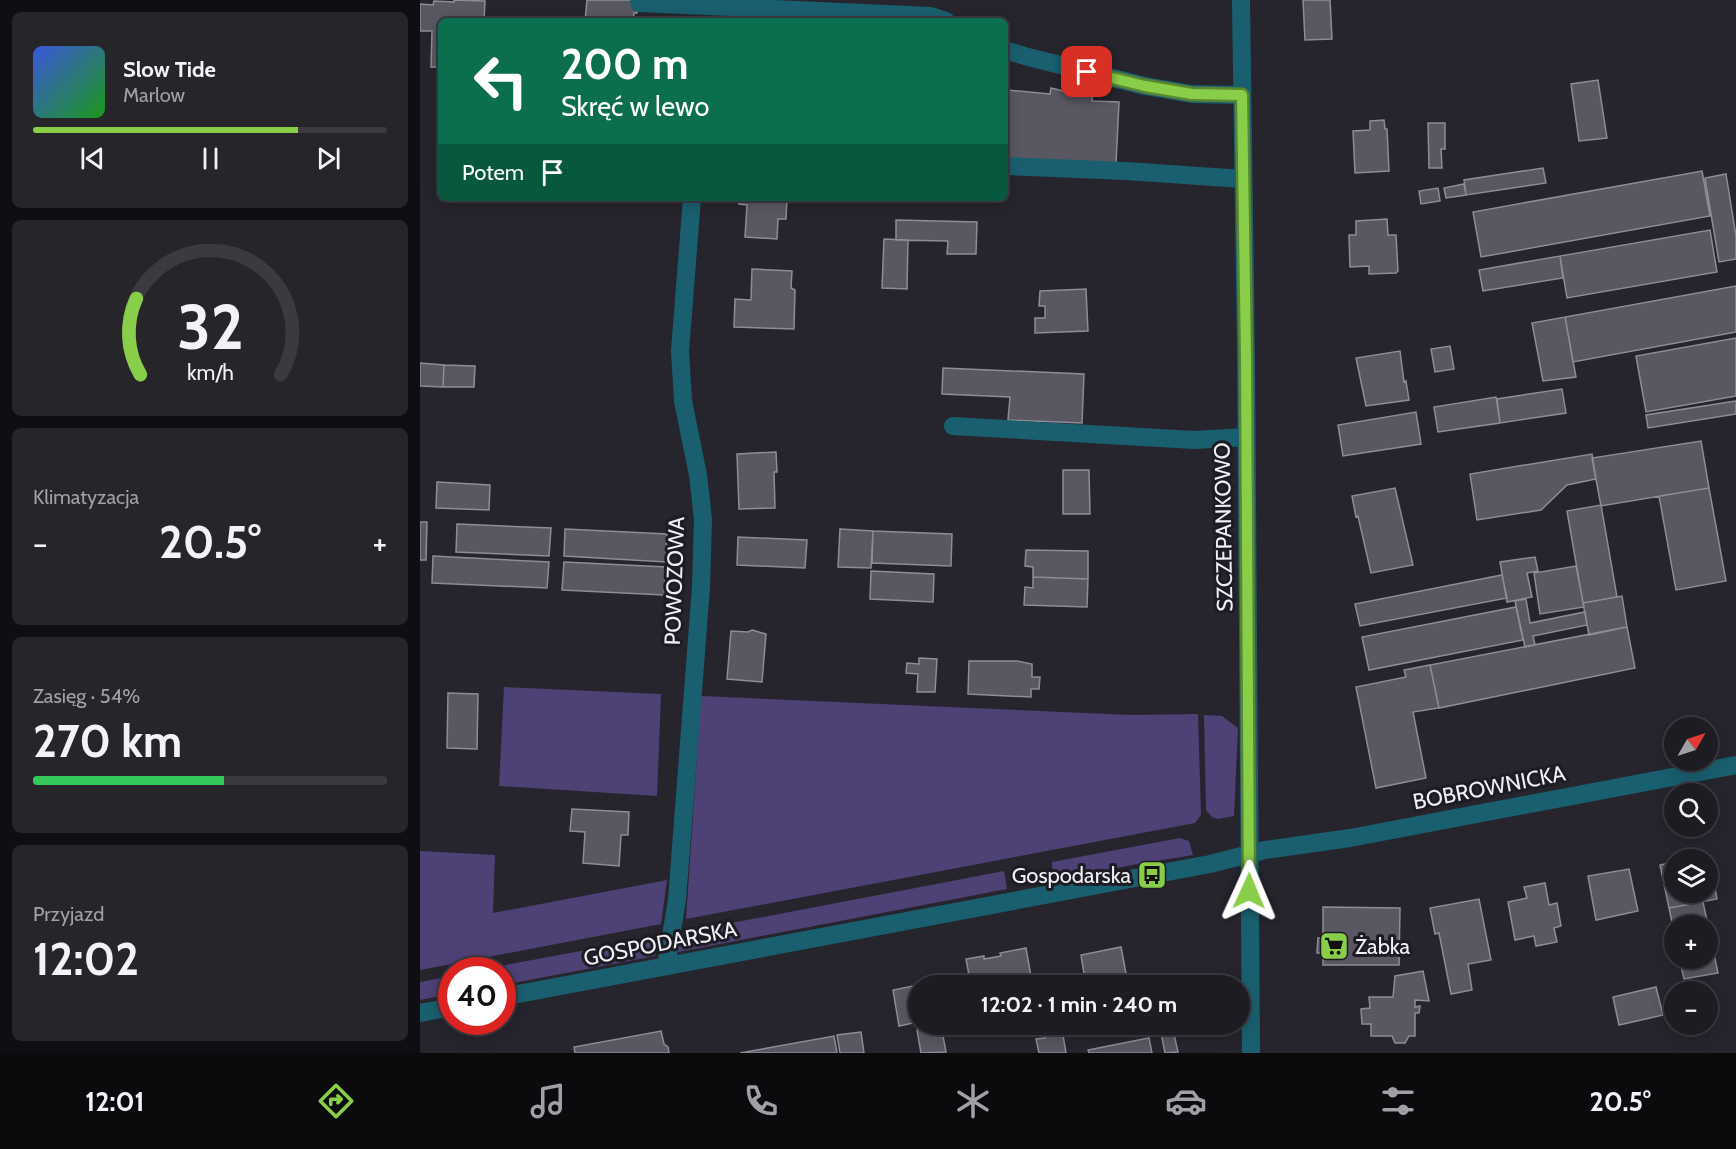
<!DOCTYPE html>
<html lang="pl">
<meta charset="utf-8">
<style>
:root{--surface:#1c1c22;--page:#25252a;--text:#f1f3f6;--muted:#a0a1a5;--line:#3a3a40;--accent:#89ce48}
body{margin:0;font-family:Cabin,sans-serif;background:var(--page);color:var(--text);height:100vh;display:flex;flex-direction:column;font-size:22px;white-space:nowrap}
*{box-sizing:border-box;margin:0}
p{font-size:20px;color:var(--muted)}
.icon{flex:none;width:33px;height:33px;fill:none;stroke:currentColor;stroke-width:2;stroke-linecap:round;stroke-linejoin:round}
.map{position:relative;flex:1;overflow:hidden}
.panel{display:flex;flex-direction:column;gap:12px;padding:12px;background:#0f0f13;width:420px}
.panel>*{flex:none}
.top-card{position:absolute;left:18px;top:18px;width:570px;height:183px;border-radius:9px;box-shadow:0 3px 15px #0003,0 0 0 2px var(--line);background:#0b6e4f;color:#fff;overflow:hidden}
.needle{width:39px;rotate:51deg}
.fabs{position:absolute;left:1244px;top:717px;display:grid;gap:12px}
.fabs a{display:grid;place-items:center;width:54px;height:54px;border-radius:50%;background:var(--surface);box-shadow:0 3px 15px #0003,0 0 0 2px var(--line);font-size:30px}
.speed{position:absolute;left:18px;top:957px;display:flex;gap:12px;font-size:30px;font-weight:700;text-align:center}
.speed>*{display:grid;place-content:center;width:78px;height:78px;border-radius:50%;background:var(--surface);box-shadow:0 3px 15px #0003,0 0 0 2px var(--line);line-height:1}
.speed .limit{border:9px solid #d22;background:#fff;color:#111}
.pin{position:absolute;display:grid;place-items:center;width:51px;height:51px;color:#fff;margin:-26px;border-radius:12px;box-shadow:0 3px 9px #0006}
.me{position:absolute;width:66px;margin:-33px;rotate:1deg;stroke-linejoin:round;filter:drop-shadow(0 0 4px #0008)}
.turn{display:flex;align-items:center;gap:21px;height:126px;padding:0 24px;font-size:27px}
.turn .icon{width:78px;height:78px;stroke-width:2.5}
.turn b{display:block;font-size:42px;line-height:51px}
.then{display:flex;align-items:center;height:57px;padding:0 24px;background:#0003;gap:12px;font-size:22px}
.big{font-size:45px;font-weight:700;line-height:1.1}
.panel .card{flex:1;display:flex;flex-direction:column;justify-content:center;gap:9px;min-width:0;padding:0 21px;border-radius:9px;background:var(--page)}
.panel .dial{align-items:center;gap:0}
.dial svg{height:156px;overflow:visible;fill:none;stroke:var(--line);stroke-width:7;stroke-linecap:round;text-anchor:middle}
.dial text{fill:var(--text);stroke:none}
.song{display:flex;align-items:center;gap:18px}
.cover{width:72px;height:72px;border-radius:9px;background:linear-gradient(135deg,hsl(230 70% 55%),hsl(120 70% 35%))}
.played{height:6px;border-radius:3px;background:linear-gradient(90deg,var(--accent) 75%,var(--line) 75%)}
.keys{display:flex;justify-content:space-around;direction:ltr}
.heat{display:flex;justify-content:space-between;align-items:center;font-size:33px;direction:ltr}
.charge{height:9px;border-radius:4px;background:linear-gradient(90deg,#34c759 54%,var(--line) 0)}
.trip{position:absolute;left:488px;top:975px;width:342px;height:60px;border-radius:30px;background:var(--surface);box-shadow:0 3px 15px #0003,0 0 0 2px var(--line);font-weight:700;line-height:60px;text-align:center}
.tab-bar{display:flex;height:96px;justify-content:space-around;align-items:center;background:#0b0b0e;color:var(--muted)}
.tab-bar .icon{width:42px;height:42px}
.tab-bar .selected{color:var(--accent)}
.tab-bar b{font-size:27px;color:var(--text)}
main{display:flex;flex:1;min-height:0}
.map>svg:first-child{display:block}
.green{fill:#4d4176}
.building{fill:#595761;stroke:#8e8c97;stroke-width:1.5}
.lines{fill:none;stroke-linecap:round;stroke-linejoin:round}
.minor{stroke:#1a5f6f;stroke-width:18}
.route-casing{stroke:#59862f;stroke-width:15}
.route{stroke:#89ce48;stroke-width:10}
.labels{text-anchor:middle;stroke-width:6;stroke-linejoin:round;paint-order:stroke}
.street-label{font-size:22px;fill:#f0eff5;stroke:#1d1c24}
.poi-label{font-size:22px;fill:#f0eff5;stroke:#1d1c24;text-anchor:end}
</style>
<main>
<section class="panel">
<div class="card">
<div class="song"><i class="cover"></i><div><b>Slow Tide</b><p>Marlow</p></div></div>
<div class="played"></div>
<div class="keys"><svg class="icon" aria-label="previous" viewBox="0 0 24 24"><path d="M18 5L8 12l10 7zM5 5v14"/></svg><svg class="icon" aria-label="pause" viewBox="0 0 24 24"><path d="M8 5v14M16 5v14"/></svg><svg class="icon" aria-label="next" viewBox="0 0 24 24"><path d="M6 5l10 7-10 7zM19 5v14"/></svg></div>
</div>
<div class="card dial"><svg viewBox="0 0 100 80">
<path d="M14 69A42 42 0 1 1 86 69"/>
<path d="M14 69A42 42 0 0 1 12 30" stroke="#89ce48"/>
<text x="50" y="56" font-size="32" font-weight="700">32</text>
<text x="50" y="72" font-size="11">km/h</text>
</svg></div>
<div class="card"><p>Klimatyzacja</p>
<div class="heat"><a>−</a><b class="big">20.5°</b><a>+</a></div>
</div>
<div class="card"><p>Zasięg · 54%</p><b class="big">270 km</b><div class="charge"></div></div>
<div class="card"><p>Przyjazd</p><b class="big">12:02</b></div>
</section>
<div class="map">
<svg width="1316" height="1053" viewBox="0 0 1316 1053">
<rect width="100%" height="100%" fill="#26252d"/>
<!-- green -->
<path class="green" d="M84,687L241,694L237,796L79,786Z
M281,696L711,715L778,714L781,815L775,823L266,919Z
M784,715L802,716L818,728L814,816L798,819L792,817L786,810Z
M760,838L769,841L773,855L712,865L633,881L632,862Z
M0,851L75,855L73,913L247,880L241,924L0,970Z
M584,871L587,889L258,952L259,933Z
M241,936L235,956L83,985L82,970H59Z
M31,976V994L0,1000V982Z"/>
<!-- building -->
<path class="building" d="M34,0L65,1L64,21H21V67H11L12,31H0V4L13,5L14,1L34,2Z
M167,0H217V13H214L213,21H165Z
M883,0H910L912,39L885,40Z
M321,19L364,21H321Z
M1178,80L1187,138L1159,141L1151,84Z
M631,88L652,93H673L672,101L699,102L696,164L585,159L588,90L630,94Z
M964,120L965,129H967L969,171L935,173L933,131L950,130V121Z
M1008,123H1025V149H1021L1022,168H1009Z
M1123,168L1126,183L1046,195L1044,180Z
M1282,171L1290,216L1061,257L1053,212Z
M1306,174L1316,236V259L1299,262L1285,178Z
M1044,184L1046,195L1026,198L1024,188Z
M1018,188L1020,201L1001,204L999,191Z
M319,198H367L366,219H358L357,239L325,237L327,205L319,204Z
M967,219L968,235H976L978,271L976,273L949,274V266L930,267L929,235H936V221Z
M476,220L557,222L556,254H527L528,241L476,240Z
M1290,230L1297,272L1147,298L1140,256Z
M464,239L488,240L487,289L462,288Z
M1140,256L1143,278L1063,291L1059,270Z
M332,269L372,271L371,288L375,290L374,329L314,327L315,299L331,300Z
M1316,286V332L1153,362L1145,317Z
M666,289L668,331L615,333V318H625V306H619L620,291Z
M1145,317L1156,377L1123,381L1112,323Z
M1316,338V396L1226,412L1216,356Z
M1030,346L1034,369L1015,372L1011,349Z
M980,351L984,382L986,381L989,400L946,406L936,358Z
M0,363L24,365L23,387L0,386Z
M24,365L55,366L54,387H23Z
M523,368L664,374L662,423L588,420L590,397L522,394Z
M1142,389L1146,413L1080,423L1077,399Z
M1076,397L1080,423L1018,432L1014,407Z
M1316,401V414L1228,428L1226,415Z
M996,412L1001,444L923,456L918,425Z
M1281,441L1289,488L1181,506L1172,458Z
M356,452L357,472H354L355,508L319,509L317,454Z
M1172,454L1176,479L1147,485L1121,510L1057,520L1050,474Z
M643,470H669L670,514H643Z
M17,482L70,485L69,510L16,508Z
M975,488L993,565L951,573L938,516L936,517L932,496Z
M1289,488L1306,581L1256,590L1239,496Z
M1181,505L1197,597L1163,603L1147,511Z
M0,522H7L6,560H0Z
M37,524L131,528L129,556L36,552Z
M145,529L247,534L246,562L144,556Z
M420,529L453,531L451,568L418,567Z
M453,531L532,534L531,566L452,563Z
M318,537L387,540L385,568L317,565Z
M606,550L668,551V579L613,577V567L605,566Z
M13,556L129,562L127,588L12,583Z
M1115,557L1118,571L1107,573L1112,597L1087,602L1080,562Z
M144,562L246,567L244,595L142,590Z
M1156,566L1164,607L1120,614L1114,573Z
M451,571L514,574L513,602L450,599Z
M1082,575L1087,598L940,626L935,604Z
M613,577L668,579L667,607L604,605L605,587L613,588Z
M1202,596L1207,627L1169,635L1163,603Z
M1106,599L1110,623L1165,612L1167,625L1113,636L1115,645L1105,647L1095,601Z
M1096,607L1103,640L949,670L942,637Z
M1207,627L1215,668L1019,708L1010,665Z
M332,630L346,634L342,682L307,679L311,631L328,632Z
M499,658L517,659L515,692H497L498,674L486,673L487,663L499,664Z
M549,661H597L612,664V677H620L619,689H611V697L548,694Z
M1010,665L1019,708L993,712L1006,778L956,788L936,687L986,677L984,670Z
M28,693L58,694L57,749L27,748Z
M152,809L209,812L208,835H201L199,866L163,863L165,832L150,831Z
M1272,853L1273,859L1289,855L1297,899L1249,908L1240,865L1254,862V892H1287V860H1256L1255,856Z
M1209,869L1218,911L1176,920L1168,876Z
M1125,883L1129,905L1137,903L1141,926L1134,928L1137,942L1116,946L1114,936L1095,940L1088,902L1107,898L1104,887Z
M1059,899L1071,960L1048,964L1052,990L1031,994L1019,933L1015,934L1010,908Z
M1283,902L1298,973L1264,979L1259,958H1287V926H1254V932L1249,908Z
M903,907L980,908L979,965H903V953H897L898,938H903Z
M701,947L708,984L666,986L661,955Z
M606,948L612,982L594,986H551L546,959L564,956V959L581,956L580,953Z
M1003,971L1009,1001L995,1000V1007L1000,1006L999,1013H995V1036H989L985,1043H975L972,1036H951V1024H942L941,1009L950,1008L949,997H973L975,976Z
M513,982V986H498V1022L479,1026L473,990Z
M1236,987L1243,1015L1199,1025L1193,997Z
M504,1024H521V1025L505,1028Z
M521,1025L526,1052L501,1053L497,1030Z
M642,1029L646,1053H619L616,1039L625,1038L624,1032Z
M753,1030L758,1052L745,1053L741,1033Z
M241,1031L244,1044L248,1047L249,1053H155L154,1047Z
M441,1032L444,1053H420L417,1035Z
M414,1036L417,1053H320Z
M729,1038L732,1053H669L668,1050Z"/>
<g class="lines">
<!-- minor -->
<path class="minor" d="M821,0L826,357L831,1053
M219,3L511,16L526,21
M585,50L608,57L725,86L772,94L822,95
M585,166L706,171L823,179
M533,426L774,440L826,437
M246,966L257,900L281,587L283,519L278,475L263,401L260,351L272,198
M82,997L790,864L845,850L930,838L1316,765
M0,1013L32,1007"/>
</g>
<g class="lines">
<!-- route casing -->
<g class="route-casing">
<path id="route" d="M667,72L725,86L772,94L822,95L826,357L829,891"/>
</g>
<!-- route -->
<use href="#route" class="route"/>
</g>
<!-- icons -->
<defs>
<g id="bus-square" transform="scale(1.5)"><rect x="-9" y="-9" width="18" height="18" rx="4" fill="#89ce48" stroke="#1d1c24"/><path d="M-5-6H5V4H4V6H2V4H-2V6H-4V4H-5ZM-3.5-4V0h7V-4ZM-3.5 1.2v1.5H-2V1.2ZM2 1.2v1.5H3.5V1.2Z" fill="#111"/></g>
<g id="supermarket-square" transform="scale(1.5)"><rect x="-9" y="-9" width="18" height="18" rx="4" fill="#89ce48" stroke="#1d1c24"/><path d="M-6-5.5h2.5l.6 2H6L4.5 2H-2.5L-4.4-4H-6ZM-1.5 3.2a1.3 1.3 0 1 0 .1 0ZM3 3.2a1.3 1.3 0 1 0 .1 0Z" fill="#111"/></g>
</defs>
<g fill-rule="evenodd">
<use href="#bus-square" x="732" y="875"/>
<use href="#supermarket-square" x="914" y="946"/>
</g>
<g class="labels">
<!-- street labels -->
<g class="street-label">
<text transform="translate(803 527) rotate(-91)" y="8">SZCZEPANKOWO</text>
<text transform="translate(254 581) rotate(-88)" y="8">POWOZOWA</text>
<text transform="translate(1069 787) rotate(-11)" y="8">BOBROWNICKA</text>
<text transform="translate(240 943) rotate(-11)" y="8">GOSPODARSKA</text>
</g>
<!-- poi labels -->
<g class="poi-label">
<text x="711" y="883">Gospodarska</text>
<text x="935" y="954" text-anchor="start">Żabka</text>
</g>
</g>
</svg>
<div class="fabs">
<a><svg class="needle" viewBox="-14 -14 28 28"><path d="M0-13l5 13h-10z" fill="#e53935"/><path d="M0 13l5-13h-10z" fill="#a0a1a5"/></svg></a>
<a><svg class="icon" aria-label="search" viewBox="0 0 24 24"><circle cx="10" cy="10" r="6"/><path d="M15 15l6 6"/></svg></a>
<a><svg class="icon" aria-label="layers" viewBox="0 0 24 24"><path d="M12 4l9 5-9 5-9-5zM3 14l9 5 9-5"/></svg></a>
<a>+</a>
<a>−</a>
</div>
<div class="speed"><div class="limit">40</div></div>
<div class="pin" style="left:667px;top:72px;background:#d93025"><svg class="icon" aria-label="arrive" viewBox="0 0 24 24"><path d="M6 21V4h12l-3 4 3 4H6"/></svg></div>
<svg class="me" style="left:829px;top:891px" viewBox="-20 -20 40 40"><path d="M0-17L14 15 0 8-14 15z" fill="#89ce48" stroke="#fff" stroke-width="4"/></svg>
<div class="trip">12:02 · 1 min · 240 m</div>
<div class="top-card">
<div class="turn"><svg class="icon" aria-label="left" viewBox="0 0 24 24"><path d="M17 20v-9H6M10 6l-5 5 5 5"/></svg><div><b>200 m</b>Skręć w lewo</div></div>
<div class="then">Potem<svg class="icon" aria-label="arrive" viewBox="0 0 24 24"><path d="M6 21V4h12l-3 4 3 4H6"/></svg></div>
</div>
</div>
</main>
<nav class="tab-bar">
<b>12:01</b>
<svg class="icon selected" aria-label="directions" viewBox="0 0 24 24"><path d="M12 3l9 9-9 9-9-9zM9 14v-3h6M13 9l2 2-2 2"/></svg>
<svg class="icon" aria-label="music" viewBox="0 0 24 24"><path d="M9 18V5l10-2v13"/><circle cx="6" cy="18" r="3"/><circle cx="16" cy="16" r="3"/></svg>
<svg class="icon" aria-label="phone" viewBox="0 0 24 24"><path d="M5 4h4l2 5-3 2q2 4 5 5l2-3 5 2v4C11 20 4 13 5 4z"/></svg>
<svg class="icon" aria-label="climate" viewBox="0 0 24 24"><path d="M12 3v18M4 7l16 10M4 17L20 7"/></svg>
<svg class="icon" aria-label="car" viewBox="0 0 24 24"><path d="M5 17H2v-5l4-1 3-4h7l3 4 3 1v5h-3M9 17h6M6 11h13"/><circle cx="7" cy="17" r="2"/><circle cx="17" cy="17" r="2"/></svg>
<svg class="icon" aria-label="filters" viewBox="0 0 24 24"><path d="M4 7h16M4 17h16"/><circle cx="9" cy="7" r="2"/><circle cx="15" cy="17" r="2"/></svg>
<b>20.5°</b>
</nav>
